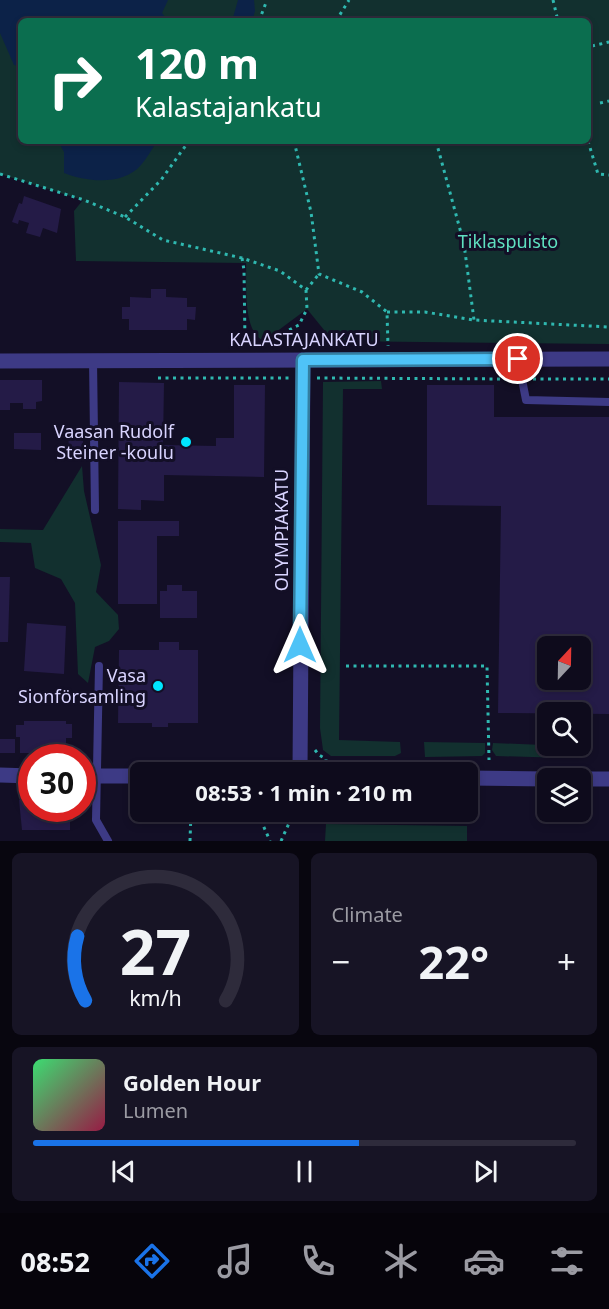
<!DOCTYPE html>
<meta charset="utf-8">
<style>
:root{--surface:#0e0b1c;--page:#171425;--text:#f1f3f6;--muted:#9b9ba3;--line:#2e2b3b;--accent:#1a73e8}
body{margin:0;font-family:"Noto Sans",sans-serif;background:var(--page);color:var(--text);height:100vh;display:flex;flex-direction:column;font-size:22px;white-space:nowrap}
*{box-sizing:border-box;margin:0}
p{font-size:20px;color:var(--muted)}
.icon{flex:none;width:33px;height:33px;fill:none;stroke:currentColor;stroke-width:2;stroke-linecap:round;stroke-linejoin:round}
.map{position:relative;height:841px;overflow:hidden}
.sheet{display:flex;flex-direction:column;gap:12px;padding:12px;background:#08060f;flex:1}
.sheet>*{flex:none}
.banner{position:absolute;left:18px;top:18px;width:573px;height:126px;border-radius:9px;box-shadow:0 3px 9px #0003,0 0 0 2px var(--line);background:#0b6e4f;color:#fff;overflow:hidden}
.needle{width:39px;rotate:22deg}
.tools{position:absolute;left:537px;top:636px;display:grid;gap:12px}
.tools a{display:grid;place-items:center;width:54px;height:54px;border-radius:9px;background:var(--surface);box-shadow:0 3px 9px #0003,0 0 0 2px var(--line);font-size:30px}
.speed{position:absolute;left:18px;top:744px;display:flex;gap:12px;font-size:30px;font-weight:700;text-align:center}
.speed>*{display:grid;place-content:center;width:78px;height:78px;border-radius:50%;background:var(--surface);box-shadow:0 3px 9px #0003,0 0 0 2px var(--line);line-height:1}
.speed .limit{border:9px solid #d22;background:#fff;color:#111}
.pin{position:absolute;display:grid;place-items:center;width:51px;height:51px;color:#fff;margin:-26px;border:3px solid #fff;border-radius:50%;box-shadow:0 2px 6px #0007}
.me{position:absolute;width:66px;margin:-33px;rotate:0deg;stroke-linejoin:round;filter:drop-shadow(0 0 4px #0008)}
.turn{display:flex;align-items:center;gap:21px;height:126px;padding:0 18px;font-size:27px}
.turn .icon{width:78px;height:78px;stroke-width:2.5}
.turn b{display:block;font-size:42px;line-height:51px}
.big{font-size:45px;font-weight:700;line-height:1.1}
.sheet .card{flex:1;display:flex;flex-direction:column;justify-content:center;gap:9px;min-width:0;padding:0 21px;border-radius:9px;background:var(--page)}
.sheet .dial{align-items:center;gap:0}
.dial svg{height:156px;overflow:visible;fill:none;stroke:var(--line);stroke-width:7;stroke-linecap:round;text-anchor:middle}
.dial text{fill:var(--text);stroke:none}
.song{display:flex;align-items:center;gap:18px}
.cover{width:72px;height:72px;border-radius:9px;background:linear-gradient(135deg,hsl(140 70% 55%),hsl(340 70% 35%))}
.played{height:6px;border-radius:3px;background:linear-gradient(90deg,var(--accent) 60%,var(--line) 60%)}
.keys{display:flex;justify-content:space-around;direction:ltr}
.heat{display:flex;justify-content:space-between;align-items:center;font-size:33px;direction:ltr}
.sheet .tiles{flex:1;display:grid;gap:12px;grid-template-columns:1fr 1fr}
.card:last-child{grid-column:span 2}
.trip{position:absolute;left:130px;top:762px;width:348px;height:60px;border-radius:9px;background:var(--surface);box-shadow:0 3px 9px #0003,0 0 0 2px var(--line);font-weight:700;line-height:60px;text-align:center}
.tab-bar{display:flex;height:96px;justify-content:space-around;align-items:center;background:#06040b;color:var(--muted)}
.tab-bar .icon{width:42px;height:42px}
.tab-bar .on{color:var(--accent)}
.tab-bar b{font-size:27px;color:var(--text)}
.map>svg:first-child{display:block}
.green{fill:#12302f;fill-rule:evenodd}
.water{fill:#0c2248}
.building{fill:#241b47;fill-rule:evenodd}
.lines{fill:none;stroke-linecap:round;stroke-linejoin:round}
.path{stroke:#2fb8b0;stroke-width:3;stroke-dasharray:3 4.5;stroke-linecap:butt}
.service{stroke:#3d3a85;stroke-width:8}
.minor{stroke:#3d3a85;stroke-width:15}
.tertiary{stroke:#3d3a85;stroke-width:15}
.route-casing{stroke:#337fa1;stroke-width:15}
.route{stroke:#4fc3f7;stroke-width:10}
.poi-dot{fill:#00e5ff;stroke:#130f26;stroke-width:2}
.labels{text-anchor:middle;stroke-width:6;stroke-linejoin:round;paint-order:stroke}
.park-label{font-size:18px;fill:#5fe0c0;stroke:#130f26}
.street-label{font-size:18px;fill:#d9d4ff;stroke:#130f26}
.poi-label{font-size:18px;fill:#d9d4ff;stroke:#130f26;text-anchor:end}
</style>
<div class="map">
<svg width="609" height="841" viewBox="0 0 609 841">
<rect width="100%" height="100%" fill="#130f26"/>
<!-- green -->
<path class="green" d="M0,0H609V344L333,341L307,309L264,341C242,332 247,283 246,263L76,261L74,211L83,200L0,174ZM21,21H588V141H21Z
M381,381L382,389H343L339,740L400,742L401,753L395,756H331L323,750L320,728L323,382Z
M82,466L84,491L101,565L96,592L118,615L119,629L109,641L95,647L88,683L78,674L75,603L61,579L35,568L31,543L0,542V529L43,530Z
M424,742L485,743V753L482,756L425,757Z
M493,743L567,746L565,758L496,756L492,750Z
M326,824L467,826V841H325Z"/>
<!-- water -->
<path class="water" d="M0,0H168L162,13L168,21H21V66L14,65L0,33Z
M238,0H254L255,11L252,21H232Z
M58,141H157C152,149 147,158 141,165C123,186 87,182 64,173V152Z"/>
<!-- building -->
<path class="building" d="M24,196L61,209L57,233L43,228L40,237L26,233L29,223L19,220L18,224L12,222L19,203L22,204Z
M151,289H166V297L187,298V307H196L195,320L187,319V330H129V319H122V307H130V297L151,298Z
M0,380H42V401L36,402V409H23V403H10V410H0Z
M119,382L164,383L163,445L216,446V438H234V385H265L264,477L164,475V501L141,500V510L118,509Z
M427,385H494V417H609V714L498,713L501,506L427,505ZM548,646H580V680H548Z
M68,429H83V451L69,452Z
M14,433H41V450L14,449Z
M118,521H179V536H157V604H118Z
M0,577H10L8,642H0Z
M167,585H182V591H197V618H160V591H167Z
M27,623L66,626L64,674L24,671Z
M159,642H179V650H198V723H168V727H152V723H118L119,650H159Z
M24,721H66V724H72V738H66V753H20V737H16V725H24Z
M0,739H15V753H0Z
M27,794H32V808H74V813H70V830H22L19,800H27Z"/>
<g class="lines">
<!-- path -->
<path class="path" d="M553,0L558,21
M259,21L267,0
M336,21L349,0
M592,46L609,42
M600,103L609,101
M294,141L311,212L319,274L362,292L387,312L388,346
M436,141L464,244L474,320
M588,141L598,174L609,175
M0,174L84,200L125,217L163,240L242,258L280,271L306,290L307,309L299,325L264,342V345
M125,217L161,180L189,141
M242,258L244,270L245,342
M306,290L319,274
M387,312H425L474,320L609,327
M158,378H289
M317,378L511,379
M533,379H609
M346,666H487L489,760
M315,750L319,755L326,759V772
M263,812V825L270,841
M190,841L191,812
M281,841L294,812"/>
<!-- service -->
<path class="service" d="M518,359L526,400L609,402
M93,360L95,510
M99,666L96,820L108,841"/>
<!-- minor -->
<path class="minor" d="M300,772L303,360
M0,775L32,776
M82,776H141
M468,778L548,779
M580,779H609"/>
<!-- tertiary -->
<path class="tertiary" d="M0,361L609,359"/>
</g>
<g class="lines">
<!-- route casing -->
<g class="route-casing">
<path id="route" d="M300,645L303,360L518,359"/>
</g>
<!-- route -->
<use href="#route" class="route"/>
</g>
<!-- markers -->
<g class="poi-dot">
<circle cx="186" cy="442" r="6"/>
<circle cx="158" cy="686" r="6"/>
</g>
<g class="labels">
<!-- park labels -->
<g class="park-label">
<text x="508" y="248">Tiklaspuisto</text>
</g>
<!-- street labels -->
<g class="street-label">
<text x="304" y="346">KALASTAJANKATU</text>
<text transform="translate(282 530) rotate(-90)" y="6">OLYMPIAKATU</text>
</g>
<!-- poi labels -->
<g class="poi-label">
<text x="174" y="438">Vaasan Rudolf<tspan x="174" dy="21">Steiner -koulu</tspan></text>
<text x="146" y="682">Vasa<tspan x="146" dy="21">Sionförsamling</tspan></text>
</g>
</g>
</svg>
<div class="tools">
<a><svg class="needle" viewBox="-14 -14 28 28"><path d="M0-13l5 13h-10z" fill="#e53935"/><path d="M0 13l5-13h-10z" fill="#9b9ba3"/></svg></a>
<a><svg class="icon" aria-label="search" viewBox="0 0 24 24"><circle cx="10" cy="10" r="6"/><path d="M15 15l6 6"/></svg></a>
<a><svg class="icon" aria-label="layers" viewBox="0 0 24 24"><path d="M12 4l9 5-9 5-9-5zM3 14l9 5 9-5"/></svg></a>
</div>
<div class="speed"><div class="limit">30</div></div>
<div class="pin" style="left:518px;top:359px;background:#d93025"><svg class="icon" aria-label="arrive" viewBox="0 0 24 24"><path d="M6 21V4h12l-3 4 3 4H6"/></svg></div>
<svg class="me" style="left:300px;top:645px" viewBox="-20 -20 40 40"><path d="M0-17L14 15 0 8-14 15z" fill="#4fc3f7" stroke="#fff" stroke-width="4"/></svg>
<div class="trip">08:53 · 1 min · 210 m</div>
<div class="banner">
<div class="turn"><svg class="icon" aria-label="right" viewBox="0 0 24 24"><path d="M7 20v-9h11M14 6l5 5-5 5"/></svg><div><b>120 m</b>Kalastajankatu</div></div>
</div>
</div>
<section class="sheet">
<div class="tiles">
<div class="card dial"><svg viewBox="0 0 100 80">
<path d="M14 69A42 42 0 1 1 86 69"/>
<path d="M14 69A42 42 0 0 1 10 36" stroke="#1a73e8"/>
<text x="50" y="56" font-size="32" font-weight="700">27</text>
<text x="50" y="72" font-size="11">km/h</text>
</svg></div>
<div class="card"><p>Climate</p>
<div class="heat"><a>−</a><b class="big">22°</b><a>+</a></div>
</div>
<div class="card">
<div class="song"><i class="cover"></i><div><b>Golden Hour</b><p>Lumen</p></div></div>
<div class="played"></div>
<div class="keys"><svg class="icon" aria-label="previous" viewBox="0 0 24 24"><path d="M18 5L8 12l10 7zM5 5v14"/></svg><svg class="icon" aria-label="pause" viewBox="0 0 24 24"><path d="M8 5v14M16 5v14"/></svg><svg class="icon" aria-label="next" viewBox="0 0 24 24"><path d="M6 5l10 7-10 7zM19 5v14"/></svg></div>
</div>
</div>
</section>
<nav class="tab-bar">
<b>08:52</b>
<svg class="icon on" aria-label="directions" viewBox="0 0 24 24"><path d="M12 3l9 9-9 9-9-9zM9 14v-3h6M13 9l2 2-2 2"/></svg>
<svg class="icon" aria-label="music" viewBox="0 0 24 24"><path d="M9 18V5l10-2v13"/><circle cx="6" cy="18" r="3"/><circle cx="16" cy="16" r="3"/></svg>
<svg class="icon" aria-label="phone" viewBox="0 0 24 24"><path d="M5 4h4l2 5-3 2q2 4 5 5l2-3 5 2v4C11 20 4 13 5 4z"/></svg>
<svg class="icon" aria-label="climate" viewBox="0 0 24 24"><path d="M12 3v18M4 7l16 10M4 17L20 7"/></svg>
<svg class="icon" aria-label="car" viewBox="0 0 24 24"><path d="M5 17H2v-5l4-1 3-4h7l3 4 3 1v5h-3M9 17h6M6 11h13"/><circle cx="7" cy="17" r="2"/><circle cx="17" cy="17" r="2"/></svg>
<svg class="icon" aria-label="filters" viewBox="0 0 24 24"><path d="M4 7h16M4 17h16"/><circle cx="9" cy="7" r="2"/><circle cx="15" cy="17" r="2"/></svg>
</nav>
